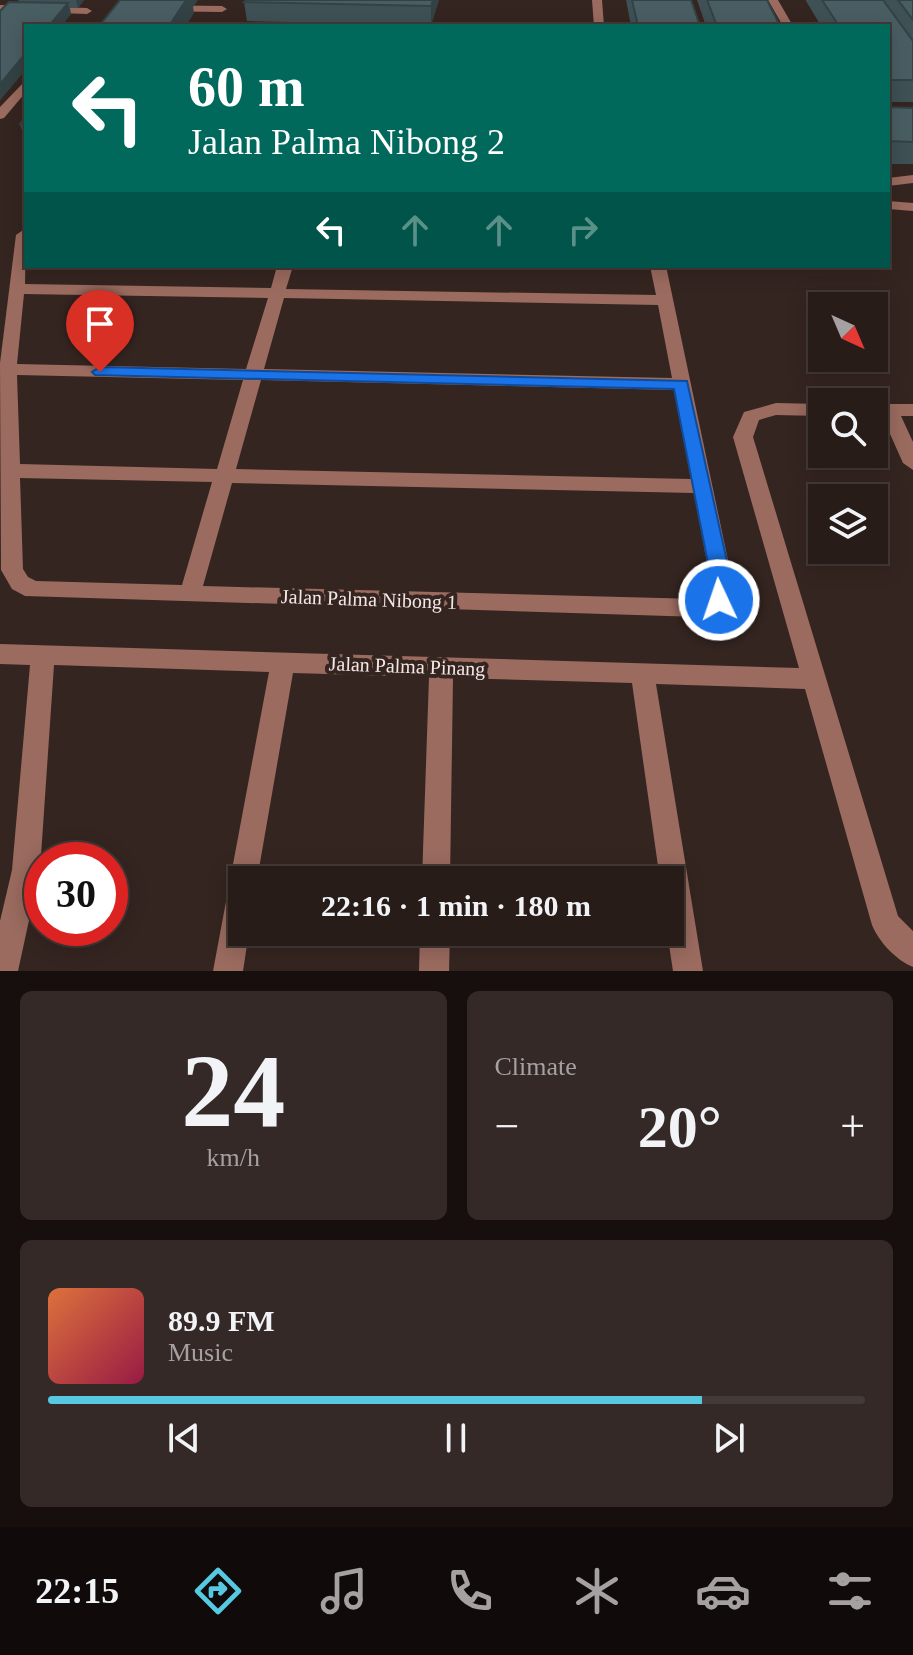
<!DOCTYPE html>
<meta charset="utf-8">
<style>
:root{--surface:#281c19;--page:#342926;--text:#f1f3f6;--muted:#a5a1a2;--line:#443a38;--accent:#56c9e1}
body{margin:0;font-family:Georgia,serif;background:var(--page);color:var(--text);height:100vh;display:flex;flex-direction:column;font-size:30px;white-space:nowrap}
*{box-sizing:border-box;margin:0}
p{font-size:26px;color:var(--muted)}
.icon{flex:none;width:44px;height:44px;fill:none;stroke:currentColor;stroke-width:2;stroke-linecap:round;stroke-linejoin:round}
.map{position:relative;height:971px;overflow:hidden}
.side{display:flex;flex-direction:column;gap:20px;padding:20px;background:#160f0e;flex:1}
.side>*{flex:none}
.hud{position:absolute;left:24px;top:24px;width:866px;height:244px;border-radius:0px;box-shadow:0 4px 20px #0003,0 0 0 2px var(--line);background:#00695c;color:#fff;overflow:hidden}
.needle{width:52px;rotate:136deg}
.controls{position:absolute;left:808px;top:292px;display:grid;gap:16px}
.controls a{display:grid;place-items:center;width:80px;height:80px;border-radius:0px;background:var(--surface);box-shadow:0 4px 20px #0003,0 0 0 2px var(--line);font-size:40px}
.speed{position:absolute;left:24px;top:842px;display:flex;gap:16px;font-size:40px;font-weight:700;text-align:center}
.speed>*{display:grid;place-content:center;width:104px;height:104px;border-radius:50%;background:var(--surface);box-shadow:0 4px 20px #0003,0 0 0 2px var(--line);line-height:1}
.speed .limit{border:12px solid #d22;background:#fff;color:#111}
.pin{position:absolute;display:grid;place-items:center;width:68px;height:68px;color:#fff;margin:-82px -34px;border-radius:50% 50% 50% 0;rotate:-45deg;box-shadow:0 0 8px #0007}
.pin .icon{rotate:45deg}
.me{position:absolute;width:88px;margin:-44px;rotate:357deg;stroke-linejoin:round;filter:drop-shadow(0 0 6px #0008)}
.turn{display:flex;align-items:center;gap:28px;height:168px;padding:0 32px;font-size:36px}
.turn .icon{width:104px;height:104px;stroke-width:2.5}
.turn b{display:block;font-size:56px;line-height:68px}
.lanes{display:flex;align-items:center;height:76px;padding:0 32px;background:#0003;justify-content:center;gap:40px;direction:ltr}
.lanes .off{opacity:.35}
.big{font-size:60px;font-weight:700;line-height:1.1}
.side .tile{flex:1;display:flex;flex-direction:column;justify-content:center;gap:12px;min-width:0;padding:0 28px;border-radius:12px;background:var(--page)}
.side .dial{align-items:center;gap:0}
.dial b{font-size:104px;line-height:1}
.song{display:flex;align-items:center;gap:24px}
.cover{width:96px;height:96px;border-radius:12px;background:linear-gradient(135deg,hsl(20 70% 55%),hsl(340 70% 35%))}
.played{height:8px;border-radius:4px;background:linear-gradient(90deg,var(--accent) 80%,var(--line) 80%)}
.keys{display:flex;justify-content:space-around;direction:ltr}
.heat{display:flex;justify-content:space-between;align-items:center;font-size:44px;direction:ltr}
.side .tiles{flex:1;display:grid;gap:20px;grid-template-columns:1fr 1fr}
.tile:last-child{grid-column:span 2}
.trip{position:absolute;left:228px;top:866px;width:456px;height:80px;border-radius:0px;background:var(--surface);box-shadow:0 4px 20px #0003,0 0 0 2px var(--line);font-weight:700;line-height:80px;text-align:center}
.menu{display:flex;height:128px;justify-content:space-around;align-items:center;background:#100b0a;color:var(--muted)}
.menu .icon{width:56px;height:56px}
.menu .current{color:var(--accent)}
.menu b{font-size:36px;color:var(--text)}
.map>svg:first-child{display:block}
.lines{fill:none;stroke-linecap:round;stroke-linejoin:round}
.minor{fill:#9b6b5f;fill-rule:evenodd}
.wall{fill:#3f5155}
.shaded-wall{fill:#334245}
.building{fill:#495e63;stroke:#334245;stroke-width:2}
.route{fill:#1a73e8;stroke:#114b97;stroke-width:2}
.labels{text-anchor:middle;stroke-width:8;stroke-linejoin:round;paint-order:stroke}
.street-label{font-size:20px;fill:#f3e7e4;stroke:#352521}
</style>
<div class="map">
<svg width="913" height="971" viewBox="0 0 913 971">
<rect width="100%" height="100%" fill="#352521"/>
<g class="lines">
<!-- minor -->
<path class="minor" d="M131,0H141L139,5L222,6L227,9L222,12L138,11L128,6Z
M592,0H602L604,26H594Z
M768,0H778L793,26H783Z
M0,5L87,8L92,11L87,14L0,11Z
M26,80V92L4,118L0,119V107Z
M913,175V183L888,186V178Z
M888,201L913,203V211L888,209Z
M26,228L25,284L271,288L277,266H293L286,289L656,295L650,266H666L733,584L727,606L700,617L25,596L12,589L1,570L0,363L16,235ZM24,294L268,298L246,369L17,364ZM284,298L658,305L672,378L264,369ZM17,375L243,380L217,469L20,464ZM261,380L674,390L691,479L236,469ZM20,478L212,482L182,585L36,581L28,577L23,569ZM232,483L694,493L711,584L709,595L698,599L203,586Z
M776,403L822,404V416L776,415L759,420L753,437L898,916L913,931V967C896,960 879,942 872,925L805,689L656,684L703,971H673L667,932H670V880H660L632,683L453,678L450,880H422L429,677L293,673L257,880H242V932H249L243,971H213L269,672L54,665L40,870L18,971H0V921L12,870L30,665L0,664V644L799,668L733,437L744,412Z
M874,404H913V416H901L913,442V470L903,463L882,416H874Z
M420,932H450L449,971H419Z"/>
</g>
<!-- wall -->
<path class="wall" d="M18,0H84L78,8H70L71,14L61,26H26V69L0,100V11L19,2Z
M246,0H439L431,25L247,21L244,2Z
M626,0H691L700,26H631Z
M697,0H767L780,26H706Z
M806,0H913V102H888V26H821L806,1Z
M888,107L913,108V164H888Z
M26,116V143L20,124Z"/>
<!-- shaded-wall -->
<path class="shaded-wall" d="M76,0H84L78,8Z
M186,0H198L193,7L194,13L186,26H169Z
M433,0H439L431,25V6Z
M68,3L71,14L61,26H49Z
M26,53V69L0,100V84Z"/>
<!-- building -->
<path class="building" d="M120,0H186L169,26H99Z
M246,0H433L431,6L244,2Z
M632,0H691L700,26H638Z
M707,0H767L780,26H717Z
M822,0H883L913,41V80H888V26H839Z
M898,0H913V20Z
M9,2L68,3L49,26H26V53L0,84V11Z
M888,107L913,108V142L888,141Z
M26,116V124H20Z"/>
<!-- route -->
<path class="route" d="M100,367L687,381L732,584L726,605H712L709,600L712,584L674,389L95,375L92,372Z"/>
<g class="labels">
<!-- street labels -->
<g class="street-label">
<text transform="translate(369 599) rotate(2)" y="7">Jalan Palma Nibong 1</text>
<text transform="translate(407 666) rotate(2)" y="7">Jalan Palma Pinang</text>
</g>
</g>
</svg>
<div class="controls">
<a><svg class="needle" viewBox="-14 -14 28 28"><path d="M0-13l5 13h-10z" fill="#e53935"/><path d="M0 13l5-13h-10z" fill="#a5a1a2"/></svg></a>
<a><svg class="icon" aria-label="search" viewBox="0 0 24 24"><circle cx="10" cy="10" r="6"/><path d="M15 15l6 6"/></svg></a>
<a><svg class="icon" aria-label="layers" viewBox="0 0 24 24"><path d="M12 4l9 5-9 5-9-5zM3 14l9 5 9-5"/></svg></a>
</div>
<div class="speed"><div class="limit">30</div></div>
<div class="pin" style="left:100px;top:372px;background:#d93025"><svg class="icon" aria-label="arrive" viewBox="0 0 24 24"><path d="M6 21V4h12l-3 4 3 4H6"/></svg></div>
<svg class="me" style="left:719px;top:600px" viewBox="-20 -20 40 40"><circle r="17" fill="#1a73e8" stroke="#fff" stroke-width="3"/><path d="M0-11L8 9 0 5-8 9z" fill="#fff"/></svg>
<div class="trip">22:16 · 1 min · 180 m</div>
<div class="hud">
<div class="turn"><svg class="icon" aria-label="left" viewBox="0 0 24 24"><path d="M17 20v-9H6M10 6l-5 5 5 5"/></svg><div><b>60 m</b>Jalan Palma Nibong 2</div></div>
<div class="lanes"><svg class="icon" aria-label="left" viewBox="0 0 24 24"><path d="M17 20v-9H6M10 6l-5 5 5 5"/></svg><svg class="icon off" aria-label="ahead" viewBox="0 0 24 24"><path d="M12 20V5M6 11l6-6 6 6"/></svg><svg class="icon off" aria-label="ahead" viewBox="0 0 24 24"><path d="M12 20V5M6 11l6-6 6 6"/></svg><svg class="icon off" aria-label="right" viewBox="0 0 24 24"><path d="M7 20v-9h11M14 6l5 5-5 5"/></svg></div>
</div>
</div>
<section class="side">
<div class="tiles">
<div class="tile dial"><b>24</b><p>km/h</p></div>
<div class="tile"><p>Climate</p>
<div class="heat"><a>−</a><b class="big">20°</b><a>+</a></div>
</div>
<div class="tile">
<div class="song"><i class="cover"></i><div><b>89.9 FM</b><p>Music</p></div></div>
<div class="played"></div>
<div class="keys"><svg class="icon" aria-label="previous" viewBox="0 0 24 24"><path d="M18 5L8 12l10 7zM5 5v14"/></svg><svg class="icon" aria-label="pause" viewBox="0 0 24 24"><path d="M8 5v14M16 5v14"/></svg><svg class="icon" aria-label="next" viewBox="0 0 24 24"><path d="M6 5l10 7-10 7zM19 5v14"/></svg></div>
</div>
</div>
</section>
<nav class="menu">
<b>22:15</b>
<svg class="icon current" aria-label="directions" viewBox="0 0 24 24"><path d="M12 3l9 9-9 9-9-9zM9 14v-3h6M13 9l2 2-2 2"/></svg>
<svg class="icon" aria-label="music" viewBox="0 0 24 24"><path d="M9 18V5l10-2v13"/><circle cx="6" cy="18" r="3"/><circle cx="16" cy="16" r="3"/></svg>
<svg class="icon" aria-label="phone" viewBox="0 0 24 24"><path d="M5 4h4l2 5-3 2q2 4 5 5l2-3 5 2v4C11 20 4 13 5 4z"/></svg>
<svg class="icon" aria-label="climate" viewBox="0 0 24 24"><path d="M12 3v18M4 7l16 10M4 17L20 7"/></svg>
<svg class="icon" aria-label="car" viewBox="0 0 24 24"><path d="M5 17H2v-5l4-1 3-4h7l3 4 3 1v5h-3M9 17h6M6 11h13"/><circle cx="7" cy="17" r="2"/><circle cx="17" cy="17" r="2"/></svg>
<svg class="icon" aria-label="filters" viewBox="0 0 24 24"><path d="M4 7h16M4 17h16"/><circle cx="9" cy="7" r="2"/><circle cx="15" cy="17" r="2"/></svg>
</nav>
